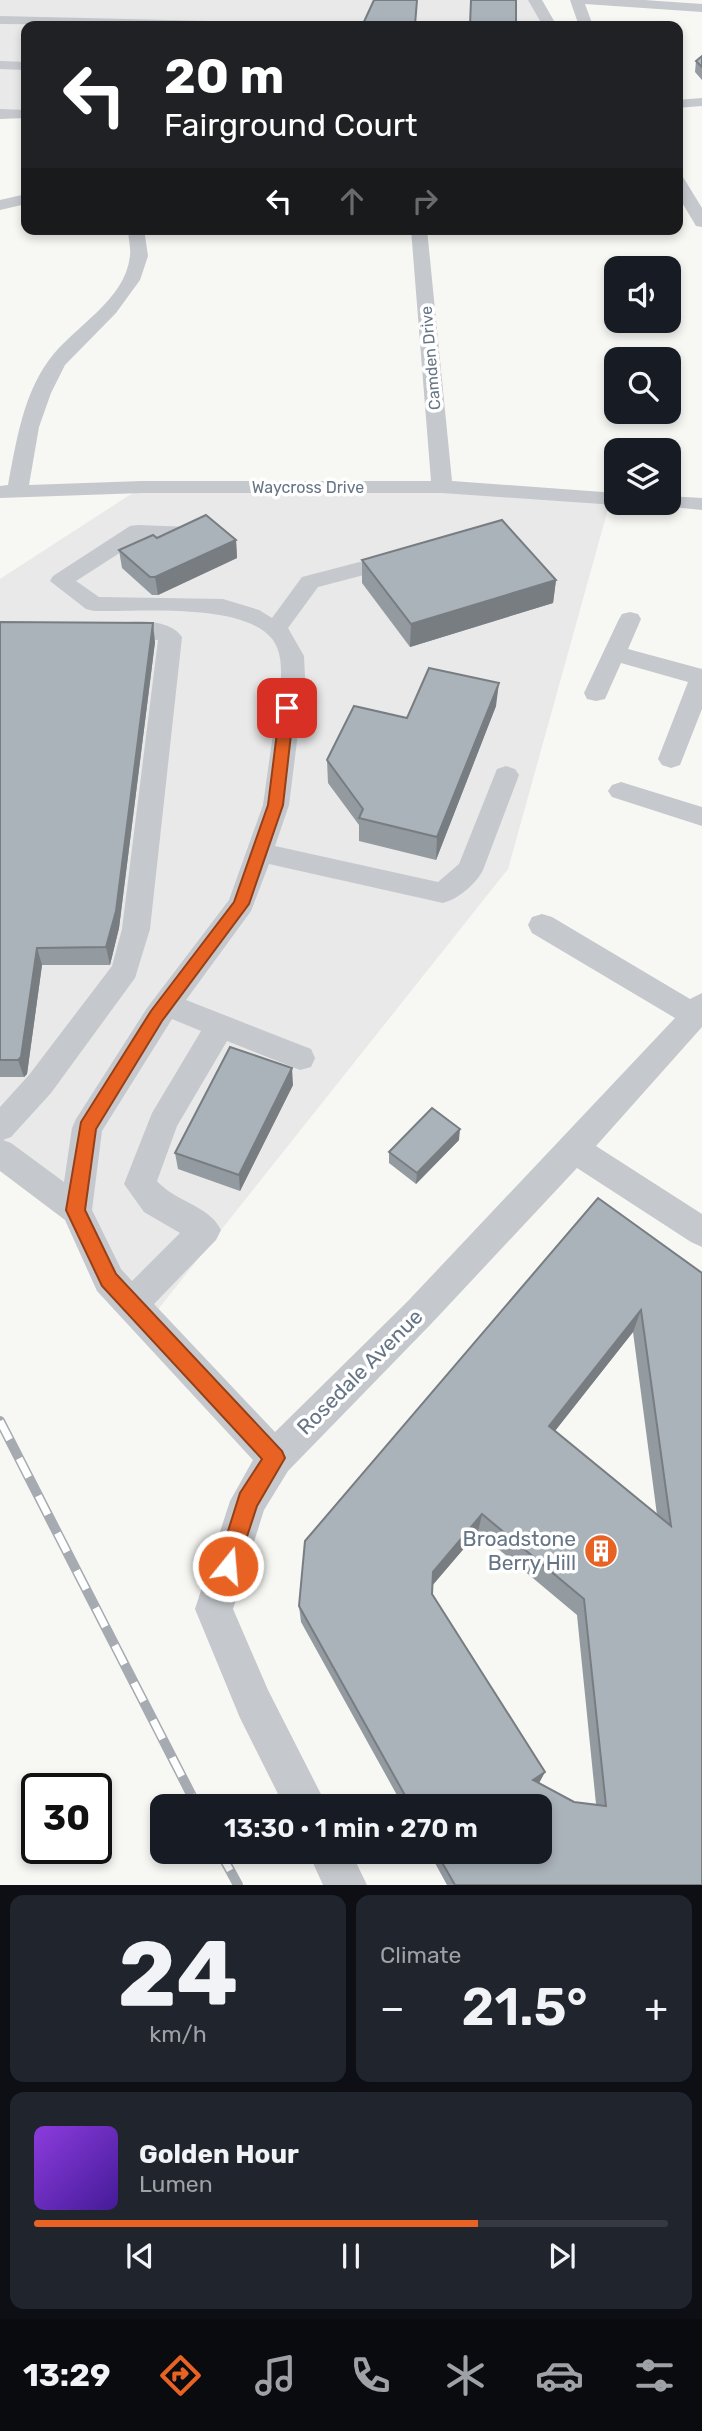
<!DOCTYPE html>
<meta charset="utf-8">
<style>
:root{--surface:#171b24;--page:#20242c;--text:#f1f3f6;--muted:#9ea1a6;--line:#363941;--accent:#e86323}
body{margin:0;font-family:Rubik,sans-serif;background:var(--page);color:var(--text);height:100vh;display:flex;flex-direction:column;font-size:26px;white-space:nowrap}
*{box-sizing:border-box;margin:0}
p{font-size:23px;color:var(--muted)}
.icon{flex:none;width:38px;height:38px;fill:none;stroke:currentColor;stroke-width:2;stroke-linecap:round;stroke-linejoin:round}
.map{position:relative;height:1885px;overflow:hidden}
.panel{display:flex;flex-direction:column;gap:10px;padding:10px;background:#0d0f14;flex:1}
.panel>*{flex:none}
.top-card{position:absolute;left:21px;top:21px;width:662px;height:214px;border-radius:14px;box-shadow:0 4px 10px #0003;background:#202124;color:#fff;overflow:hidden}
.buttons{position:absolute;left:604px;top:256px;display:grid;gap:14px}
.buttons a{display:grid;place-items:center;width:77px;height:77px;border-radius:14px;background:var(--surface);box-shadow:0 4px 10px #0003;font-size:35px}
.speed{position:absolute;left:21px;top:1773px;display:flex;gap:14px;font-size:35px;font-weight:700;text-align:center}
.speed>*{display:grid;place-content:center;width:91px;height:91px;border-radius:50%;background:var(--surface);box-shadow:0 4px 10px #0003;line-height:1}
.speed .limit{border:4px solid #111;border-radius:10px;background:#fff;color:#111}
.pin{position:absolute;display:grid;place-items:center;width:60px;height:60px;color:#fff;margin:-30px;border-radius:14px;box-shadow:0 4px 10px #0006}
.me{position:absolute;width:77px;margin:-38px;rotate:17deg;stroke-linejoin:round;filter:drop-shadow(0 0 5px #0008)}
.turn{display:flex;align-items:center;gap:24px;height:147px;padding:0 28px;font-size:32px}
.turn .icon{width:91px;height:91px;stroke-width:2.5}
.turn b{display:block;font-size:49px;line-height:60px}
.lanes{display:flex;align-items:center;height:66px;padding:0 28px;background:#0003;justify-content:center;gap:35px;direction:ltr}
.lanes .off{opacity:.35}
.big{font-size:52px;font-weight:600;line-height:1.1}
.panel .card{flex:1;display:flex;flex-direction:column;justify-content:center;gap:10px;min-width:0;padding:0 24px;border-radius:14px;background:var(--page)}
.panel .dial{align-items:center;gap:0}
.dial b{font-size:91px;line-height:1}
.song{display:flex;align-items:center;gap:21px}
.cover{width:84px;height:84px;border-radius:10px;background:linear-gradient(135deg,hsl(270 70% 55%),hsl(260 70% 35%))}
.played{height:7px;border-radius:4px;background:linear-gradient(90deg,var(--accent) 70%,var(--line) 70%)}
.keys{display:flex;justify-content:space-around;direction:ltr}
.heat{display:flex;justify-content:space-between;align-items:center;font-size:38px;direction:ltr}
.panel .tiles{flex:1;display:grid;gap:10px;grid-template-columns:1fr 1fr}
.card:last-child{grid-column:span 2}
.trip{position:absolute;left:150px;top:1794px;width:402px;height:70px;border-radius:14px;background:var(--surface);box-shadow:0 4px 10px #0003;font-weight:600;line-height:70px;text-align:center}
.tab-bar{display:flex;height:112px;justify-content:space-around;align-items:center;background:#090b0e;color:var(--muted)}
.tab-bar .icon{width:49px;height:49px}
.tab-bar .current{color:var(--accent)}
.tab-bar b{font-size:32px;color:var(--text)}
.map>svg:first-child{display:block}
.built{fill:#e8e9e8}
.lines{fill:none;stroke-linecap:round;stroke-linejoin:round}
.minor{fill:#c5c8cc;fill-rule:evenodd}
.rail-casing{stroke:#a5abb1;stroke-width:10}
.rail{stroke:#fff;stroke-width:7;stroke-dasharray:21;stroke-linecap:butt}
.wall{fill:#939aa0;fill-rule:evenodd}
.shaded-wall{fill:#787d82}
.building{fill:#abb3ba;stroke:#787d82;stroke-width:2;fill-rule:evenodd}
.route{fill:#e86323;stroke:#974017;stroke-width:2}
.labels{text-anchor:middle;stroke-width:7;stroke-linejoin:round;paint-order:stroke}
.far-street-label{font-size:16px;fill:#657586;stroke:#fff}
.near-street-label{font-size:21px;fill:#657586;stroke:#fff}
.near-poi-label{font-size:21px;fill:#657586;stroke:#fff;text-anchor:end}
</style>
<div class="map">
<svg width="702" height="1885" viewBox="0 0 702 1885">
<rect width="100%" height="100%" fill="#f7f7f4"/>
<!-- built -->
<path class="built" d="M0,0H535L550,26H26V114H0Z
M142,487H442L611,498L508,869L148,1322L0,1139V579Z"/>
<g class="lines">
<!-- minor -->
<path class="minor" d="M528,0H542L557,26H543Z
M570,0H644L702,4V12L585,4L593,26H579Z
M0,16L252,22L259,26L0,24Z
M0,61L26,62V70L0,69Z
M702,98V106L677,108V100Z
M0,109L26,110V118L0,119Z
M677,175L683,177L702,208V227L696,226L677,194Z
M26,194V204L0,210V200Z
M128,229H144L148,256L140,280L116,313L65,365L51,393L39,427L29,485L142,481H431L411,229H427L452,481L616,493V502H624L616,505L442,493H142L0,498V486L8,485C16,443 23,395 49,360C74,326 125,301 130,256C131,248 128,237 128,229Z
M668,496L702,498V510L661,506L658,502H668Z
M138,525L191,527L194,532L191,537L143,538L76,581L99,597L223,599L259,610L272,618L302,577L398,552L406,554L409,559L406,564L318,587L288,628L304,656L305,677L289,805L275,846L438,882L459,864L497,769L506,766L515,769L519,775L483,870C476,884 458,899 443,903L269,864L251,911L186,1000L311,1049L315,1058L311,1067L300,1070L227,1041L177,1126L157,1181C174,1201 210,1206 221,1230L216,1240L154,1304L275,1432L407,1302L675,1018L532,933L528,925L532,917L542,914L552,917L690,999L702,993V1027L596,1146L702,1214V1247L691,1242L577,1168L431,1324L288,1471L264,1510L233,1609L268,1690L327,1806H284L240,1718L195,1609L230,1501L253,1460L97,1291L65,1220L0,1171V1107L29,1075L112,966L122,929L158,640L107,636L103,631L107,626C127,620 169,617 182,637L150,929L135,978L51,1093L11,1137L3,1140L11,1143L64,1182L72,1128L76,1119L147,1008L229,900L263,805L281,677C281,664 281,652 273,640C245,602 138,612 94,611L86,609L50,581L53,576L130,526ZM172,1019L201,1031L152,1113L124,1184L144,1212L180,1233L132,1281L121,1269L92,1210L102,1131Z
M630,612L638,614L641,619L628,649L702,669V709L680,765L671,768L662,765L658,759L688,682L621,663L605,699L596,701L587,699L584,693L619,619L622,614Z
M621,782L702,807V826L612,797L608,791L612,785Z
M308,1852H351L367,1885H323Z"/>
<!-- rail casing -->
<g class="rail-casing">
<path id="rail" d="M0,1421L197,1806
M220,1852L238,1885"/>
</g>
<!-- rail -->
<use href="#rail" class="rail"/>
</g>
<!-- wall -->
<path class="wall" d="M702,56V80L695,72L696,61Z
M157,538L236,540L237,558L158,595H152L122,568L119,550Z
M362,560L556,580L553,603L410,647L362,583Z
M0,622L155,642L119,928L110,965H42L27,1074L24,1077H0Z
M496,706L436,860L359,841V825L328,783L327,760L407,718Z
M293,1085L240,1191L178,1169L175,1153Z
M459,1140L416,1184L389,1163V1152Z
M598,1198L702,1273V1885H447L429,1852H541V1806H403L301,1622L299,1606ZM633,1332L657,1515L555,1431ZM478,1532L577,1615L596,1804L574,1802L539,1783L545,1772L432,1594V1586Z"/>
<!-- shaded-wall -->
<path class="shaded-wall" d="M236,540L237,558L158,595L155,577Z
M556,580L553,603L410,647L411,624Z
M153,623L155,642L119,928L110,965L106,947Z
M499,683L496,706L436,860L437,837Z
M37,948L42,965L27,1074L24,1077L18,1060Z
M292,1068L293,1085L240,1191L239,1175Z
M460,1129L459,1140L416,1184L417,1173Z
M641,1310L633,1332L543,1446L549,1426Z
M482,1514L478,1532L430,1588L433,1572Z
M545,1772L539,1783L533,1780Z"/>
<!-- building -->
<path class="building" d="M374,0H417L415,25L425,26H362Z
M471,0H516V22H543V26H470Z
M702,56V67L696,61Z
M206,515L236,540L155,577H150L119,550L153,535L157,538Z
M502,520L556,580L411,624L362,560Z
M0,622L153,623L116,911L106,947L37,948L21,1057L18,1060H0Z
M429,668L499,683L437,837L359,818L363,809L327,760L354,706L407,718Z
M230,1047L292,1068L239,1175L175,1153Z
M432,1108L460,1129L417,1173L389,1152Z
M598,1198L702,1273V1885H455L436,1852H541V1806H411L299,1606L305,1541ZM641,1310L671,1526L549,1426ZM482,1514L584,1599L606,1806L574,1802L533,1780L545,1772L432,1594L433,1572Z"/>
<!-- route -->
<path class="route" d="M287,703L294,708L283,805L249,904L162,1021L96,1129L85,1210L116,1274L282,1451L285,1458L257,1506L235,1573L228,1577L220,1573L217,1566L240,1493L262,1459L102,1286L66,1210L81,1122L151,1011L234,902L268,805L280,708Z"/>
<!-- icons -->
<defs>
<g id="building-disc" transform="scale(1.75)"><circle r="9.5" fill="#e86323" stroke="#fff"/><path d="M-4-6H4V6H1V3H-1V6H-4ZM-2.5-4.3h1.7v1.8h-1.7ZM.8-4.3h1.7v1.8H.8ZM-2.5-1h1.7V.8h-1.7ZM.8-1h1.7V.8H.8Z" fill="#fff"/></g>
</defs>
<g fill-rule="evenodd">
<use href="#building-disc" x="601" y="1551"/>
</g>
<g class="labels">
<!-- far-street labels -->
<g class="far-street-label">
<text transform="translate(430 358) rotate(-95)" y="6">Camden Drive</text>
<text x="308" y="493">Waycross Drive</text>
</g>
<!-- near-street labels -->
<g class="near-street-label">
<text transform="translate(360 1372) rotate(-45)" y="7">Rosedale Avenue</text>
</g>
<!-- near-poi labels -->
<g class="near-poi-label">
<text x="576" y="1546">Broadstone<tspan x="576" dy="24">Berry Hill</tspan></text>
</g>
</g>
</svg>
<div class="buttons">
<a><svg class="icon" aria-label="sound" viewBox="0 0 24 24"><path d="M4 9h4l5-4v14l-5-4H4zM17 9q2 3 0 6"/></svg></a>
<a><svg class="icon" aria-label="search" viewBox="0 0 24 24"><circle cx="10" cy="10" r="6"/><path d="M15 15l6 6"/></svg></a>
<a><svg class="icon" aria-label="layers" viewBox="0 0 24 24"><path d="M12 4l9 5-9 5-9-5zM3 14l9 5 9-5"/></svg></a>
</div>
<div class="speed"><div class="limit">30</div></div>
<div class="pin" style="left:287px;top:708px;background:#d93025"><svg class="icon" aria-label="arrive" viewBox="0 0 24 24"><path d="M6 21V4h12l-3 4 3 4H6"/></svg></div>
<svg class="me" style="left:228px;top:1566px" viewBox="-20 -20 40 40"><circle r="17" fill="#e86323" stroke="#fff" stroke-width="3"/><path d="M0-11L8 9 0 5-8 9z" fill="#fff"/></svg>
<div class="trip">13:30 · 1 min · 270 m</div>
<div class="top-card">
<div class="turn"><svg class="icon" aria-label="left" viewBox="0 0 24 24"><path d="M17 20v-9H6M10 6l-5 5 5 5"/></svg><div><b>20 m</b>Fairground Court</div></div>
<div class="lanes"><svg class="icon" aria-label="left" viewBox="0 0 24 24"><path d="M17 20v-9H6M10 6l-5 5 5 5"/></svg><svg class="icon off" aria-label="ahead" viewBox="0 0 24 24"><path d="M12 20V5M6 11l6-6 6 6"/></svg><svg class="icon off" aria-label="right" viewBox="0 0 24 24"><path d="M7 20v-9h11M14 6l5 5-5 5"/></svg></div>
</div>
</div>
<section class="panel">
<div class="tiles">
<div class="card dial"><b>24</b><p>km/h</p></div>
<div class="card"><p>Climate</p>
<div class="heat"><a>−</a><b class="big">21.5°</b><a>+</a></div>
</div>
<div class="card">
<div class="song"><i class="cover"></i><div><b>Golden Hour</b><p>Lumen</p></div></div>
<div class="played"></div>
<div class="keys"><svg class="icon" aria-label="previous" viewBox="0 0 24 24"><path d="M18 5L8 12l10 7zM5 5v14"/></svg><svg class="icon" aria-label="pause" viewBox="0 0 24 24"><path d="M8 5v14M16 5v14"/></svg><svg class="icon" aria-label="next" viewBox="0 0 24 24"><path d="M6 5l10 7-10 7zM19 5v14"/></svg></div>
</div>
</div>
</section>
<nav class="tab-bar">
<b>13:29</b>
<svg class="icon current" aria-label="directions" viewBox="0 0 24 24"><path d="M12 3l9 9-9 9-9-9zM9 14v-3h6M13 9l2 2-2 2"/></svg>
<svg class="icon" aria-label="music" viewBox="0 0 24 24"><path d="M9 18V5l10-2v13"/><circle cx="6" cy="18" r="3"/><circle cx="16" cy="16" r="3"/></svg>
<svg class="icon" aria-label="phone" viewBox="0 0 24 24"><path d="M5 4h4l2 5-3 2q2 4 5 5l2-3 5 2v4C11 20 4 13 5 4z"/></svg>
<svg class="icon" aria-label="climate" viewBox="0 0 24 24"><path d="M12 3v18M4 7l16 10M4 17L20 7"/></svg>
<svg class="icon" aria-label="car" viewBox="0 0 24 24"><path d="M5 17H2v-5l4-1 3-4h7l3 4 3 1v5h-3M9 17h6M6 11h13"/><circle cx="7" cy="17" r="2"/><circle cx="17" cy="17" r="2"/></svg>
<svg class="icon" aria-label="filters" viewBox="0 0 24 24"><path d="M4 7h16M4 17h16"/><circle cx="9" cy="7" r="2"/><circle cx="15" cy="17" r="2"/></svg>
</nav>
